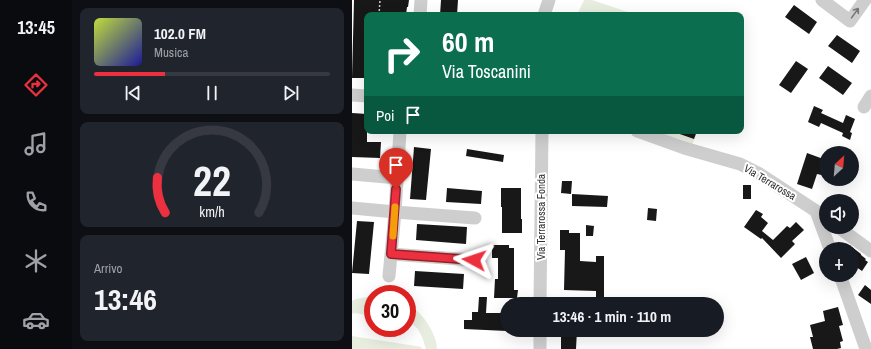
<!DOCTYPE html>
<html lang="it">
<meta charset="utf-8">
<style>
:root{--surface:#171b24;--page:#20242c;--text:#f1f3f6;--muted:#9ea1a6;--line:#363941;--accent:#ec303f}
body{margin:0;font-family:"Archivo Narrow",sans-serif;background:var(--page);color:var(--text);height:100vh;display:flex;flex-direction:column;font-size:15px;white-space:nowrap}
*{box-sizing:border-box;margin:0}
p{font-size:13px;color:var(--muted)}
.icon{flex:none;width:22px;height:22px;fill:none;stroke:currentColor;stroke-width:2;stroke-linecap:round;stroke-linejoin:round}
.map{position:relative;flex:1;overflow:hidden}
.panel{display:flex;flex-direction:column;gap:8px;padding:8px;background:#0d0f14;width:280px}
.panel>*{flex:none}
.top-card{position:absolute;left:12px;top:12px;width:380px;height:122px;border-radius:8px;box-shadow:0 4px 16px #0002;background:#0b6e4f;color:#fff;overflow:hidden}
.needle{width:26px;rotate:26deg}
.fabs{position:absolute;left:467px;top:146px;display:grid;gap:8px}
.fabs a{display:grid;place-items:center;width:40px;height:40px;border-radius:50%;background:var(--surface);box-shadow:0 4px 16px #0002;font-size:20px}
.speed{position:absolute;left:12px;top:285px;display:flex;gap:8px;font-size:20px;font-weight:700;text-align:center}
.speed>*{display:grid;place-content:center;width:52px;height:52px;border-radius:50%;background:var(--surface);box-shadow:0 4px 16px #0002;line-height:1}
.speed .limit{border:6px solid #d22;background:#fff;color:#111}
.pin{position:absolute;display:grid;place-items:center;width:34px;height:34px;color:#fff;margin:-41px -17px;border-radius:50% 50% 50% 0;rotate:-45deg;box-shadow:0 0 4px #0007}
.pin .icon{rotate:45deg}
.me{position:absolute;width:44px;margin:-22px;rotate:275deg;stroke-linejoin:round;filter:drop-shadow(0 0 3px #0008)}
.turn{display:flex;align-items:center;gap:14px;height:84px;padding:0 12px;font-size:18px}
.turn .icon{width:52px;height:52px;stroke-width:2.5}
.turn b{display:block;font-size:28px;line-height:34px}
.then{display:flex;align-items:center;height:38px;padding:0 12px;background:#0003;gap:8px;font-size:15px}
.big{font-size:30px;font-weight:800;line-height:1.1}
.panel .widget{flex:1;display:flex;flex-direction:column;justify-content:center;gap:6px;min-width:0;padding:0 14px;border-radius:8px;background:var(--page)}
.panel .dial{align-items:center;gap:0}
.dial svg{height:104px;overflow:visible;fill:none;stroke:var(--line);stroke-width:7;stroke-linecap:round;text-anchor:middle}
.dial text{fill:var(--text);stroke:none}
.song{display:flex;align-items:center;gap:12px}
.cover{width:48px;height:48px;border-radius:6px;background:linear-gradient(135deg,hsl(70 70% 55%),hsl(240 70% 35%))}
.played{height:4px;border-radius:2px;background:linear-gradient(90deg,var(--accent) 30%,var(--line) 30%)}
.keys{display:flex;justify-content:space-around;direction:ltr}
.trip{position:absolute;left:148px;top:297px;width:224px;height:40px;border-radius:20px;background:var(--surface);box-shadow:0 4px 16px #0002;font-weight:800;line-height:40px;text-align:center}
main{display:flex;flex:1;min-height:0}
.tab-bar{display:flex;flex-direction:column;width:72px;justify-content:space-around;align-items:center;background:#090b0e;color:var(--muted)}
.tab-bar .icon{width:28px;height:28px}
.tab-bar .selected{color:var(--accent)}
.tab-bar b{font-size:18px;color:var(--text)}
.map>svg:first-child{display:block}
.green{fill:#e7eedf}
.building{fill:#181818}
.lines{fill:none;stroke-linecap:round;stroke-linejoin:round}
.path{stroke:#cecece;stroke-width:1.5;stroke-dasharray:2 2;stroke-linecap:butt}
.minor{stroke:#cecece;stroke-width:13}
.oneway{stroke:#787878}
.route-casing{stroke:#991f29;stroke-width:10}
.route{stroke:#ec303f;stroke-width:7}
.slow{stroke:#f59e0b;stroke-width:7}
.labels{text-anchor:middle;stroke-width:4;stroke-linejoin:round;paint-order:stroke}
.street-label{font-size:11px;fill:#313131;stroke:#fff}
</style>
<main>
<nav class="tab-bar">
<b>13:45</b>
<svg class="icon selected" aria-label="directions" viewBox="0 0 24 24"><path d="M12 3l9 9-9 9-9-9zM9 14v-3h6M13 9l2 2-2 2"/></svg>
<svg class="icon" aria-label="music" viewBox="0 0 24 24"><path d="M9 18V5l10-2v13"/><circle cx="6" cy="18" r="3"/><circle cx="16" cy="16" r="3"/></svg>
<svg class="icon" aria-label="phone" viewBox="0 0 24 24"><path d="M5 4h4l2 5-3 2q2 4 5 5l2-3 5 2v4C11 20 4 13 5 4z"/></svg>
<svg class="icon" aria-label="climate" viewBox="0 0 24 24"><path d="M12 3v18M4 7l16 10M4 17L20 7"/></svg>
<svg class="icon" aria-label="car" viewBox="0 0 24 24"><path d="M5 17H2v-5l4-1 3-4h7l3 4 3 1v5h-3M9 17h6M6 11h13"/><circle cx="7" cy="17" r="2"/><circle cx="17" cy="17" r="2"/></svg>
</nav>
<section class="panel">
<div class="widget">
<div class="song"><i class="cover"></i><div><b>102.0 FM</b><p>Musica</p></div></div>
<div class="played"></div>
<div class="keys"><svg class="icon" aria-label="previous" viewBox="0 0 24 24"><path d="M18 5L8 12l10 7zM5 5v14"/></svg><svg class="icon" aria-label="pause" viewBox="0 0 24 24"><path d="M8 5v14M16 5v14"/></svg><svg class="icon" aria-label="next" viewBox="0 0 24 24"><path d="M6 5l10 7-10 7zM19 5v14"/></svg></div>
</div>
<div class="widget dial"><svg viewBox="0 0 100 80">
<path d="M14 69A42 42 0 1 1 86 69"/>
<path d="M14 69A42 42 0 0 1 8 42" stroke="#ec303f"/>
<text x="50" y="56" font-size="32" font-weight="700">22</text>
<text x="50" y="72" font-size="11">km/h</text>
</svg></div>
<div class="widget"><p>Arrivo</p><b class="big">13:46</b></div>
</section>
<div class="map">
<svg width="519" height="349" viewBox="0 0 519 349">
<rect width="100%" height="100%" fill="#fff"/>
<!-- green -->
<path class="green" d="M232,0H240L285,15H225Z
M295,131H345L340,146Z
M21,296V316L2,313L0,314V301L4,299Z
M55,305C59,307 63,309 66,312C75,320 85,337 85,349H74C70,336 68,327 55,321Z
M0,336L70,347L69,349H0Z"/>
<!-- building -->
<path class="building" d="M2,0H57L56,7H55L54,15H15V78H0Z
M89,0H106L105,15H88Z
M442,5L465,22L457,34L433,17Z
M485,35L508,51L500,63L476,46Z
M444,61L456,69L439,93L427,85Z
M476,66L500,83L491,95L467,78Z
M462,106L471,110L469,113L491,123L494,115L503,119L498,132L500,133L498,140L490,136L491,133L469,123L467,127L456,122Z
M0,113L15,114V142H29L28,158L0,157Z
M322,131H345L342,139L322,132Z
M62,147L79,149L74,200L58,199Z
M115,149L152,155L151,162L114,156Z
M455,153L474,160V176L465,174L460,189L445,184Z
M210,181H220L219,194L209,193Z
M391,185H399V199H391Z
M95,188L130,191L129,204L94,202Z
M149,188H169V219H170V233H150V207H149Z
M220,194L256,196L255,207L220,206Z
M296,208L305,209L304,221L295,220Z
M404,210L411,214L409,217L416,223L410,231L421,240L435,226L438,228L444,222L452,230L440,241L443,244L429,258L410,238L409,239L392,227Z
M5,221L22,222L17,274L0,273Z
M65,224L115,227L114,244L64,240Z
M234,225L242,226L241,236H234Z
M208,230H217V233H228V261L244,262V256H252V297H244V291L212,290L213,250H208Z
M140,245H157V248H162V290H166L165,298H142L143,279H146V258H140Z
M500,247L509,254V255L514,259L513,260L516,262L510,271L500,264Z
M454,257L462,273L449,280L440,264Z
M63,271L112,274L111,289L62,286Z
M513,285L519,290V304L506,295Z
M127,297H135L134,313H155V331L112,329V320H120V312H126Z
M486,307L491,325L487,326L491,341L488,342L489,348L485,349H461L458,337H461L458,325L473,321L471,311Z
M209,330H225L224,349H209Z"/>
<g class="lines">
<!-- path -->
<path class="path" d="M27,15L28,0"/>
<!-- minor -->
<path class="minor" d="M470,0L498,21L513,0
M68,15L69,0
M192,15L197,0
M0,95L15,96
M512,107L519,96
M285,131L332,148L388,164L406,173L464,211L478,249
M0,174L45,178
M0,208L43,212L48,131
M486,227L519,251
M39,254L121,260
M488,275L514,349
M37,276L43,212L123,218
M188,304L190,131
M188,349V330"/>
</g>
<!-- one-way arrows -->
<defs><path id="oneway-shaft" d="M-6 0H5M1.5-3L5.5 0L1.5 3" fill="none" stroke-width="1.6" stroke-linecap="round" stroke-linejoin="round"/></defs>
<use class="oneway" href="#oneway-shaft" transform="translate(503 13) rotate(-54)"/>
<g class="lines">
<!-- route casing -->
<g class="route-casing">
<path id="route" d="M44,189L39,254L122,260"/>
</g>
<!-- route -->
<use href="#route" class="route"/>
<!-- slow -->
<path class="slow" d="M41,236L43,207"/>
</g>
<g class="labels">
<!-- street labels -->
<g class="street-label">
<text transform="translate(418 182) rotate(31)" y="4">Via Terrarossa</text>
<text transform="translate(189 217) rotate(-90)" y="4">Via Terrarossa Fonda</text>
</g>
</g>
</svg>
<div class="fabs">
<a><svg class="needle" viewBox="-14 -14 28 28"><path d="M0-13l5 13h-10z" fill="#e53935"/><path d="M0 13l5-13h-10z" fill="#9ea1a6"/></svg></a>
<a><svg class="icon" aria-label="sound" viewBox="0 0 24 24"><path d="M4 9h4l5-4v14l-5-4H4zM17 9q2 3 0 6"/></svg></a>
<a>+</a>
</div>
<div class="speed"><div class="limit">30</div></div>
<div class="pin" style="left:44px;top:189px;background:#d93025"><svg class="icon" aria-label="arrive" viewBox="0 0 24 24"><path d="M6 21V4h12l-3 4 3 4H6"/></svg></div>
<svg class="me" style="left:122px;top:260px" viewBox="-20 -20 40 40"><path d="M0-17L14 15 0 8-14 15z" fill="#ec303f" stroke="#fff" stroke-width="4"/></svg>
<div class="trip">13:46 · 1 min · 110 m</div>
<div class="top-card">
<div class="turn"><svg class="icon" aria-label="right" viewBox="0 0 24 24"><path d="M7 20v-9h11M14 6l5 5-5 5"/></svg><div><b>60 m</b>Via Toscanini</div></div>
<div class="then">Poi<svg class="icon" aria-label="arrive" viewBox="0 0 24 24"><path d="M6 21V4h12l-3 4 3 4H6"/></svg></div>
</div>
</div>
</main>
